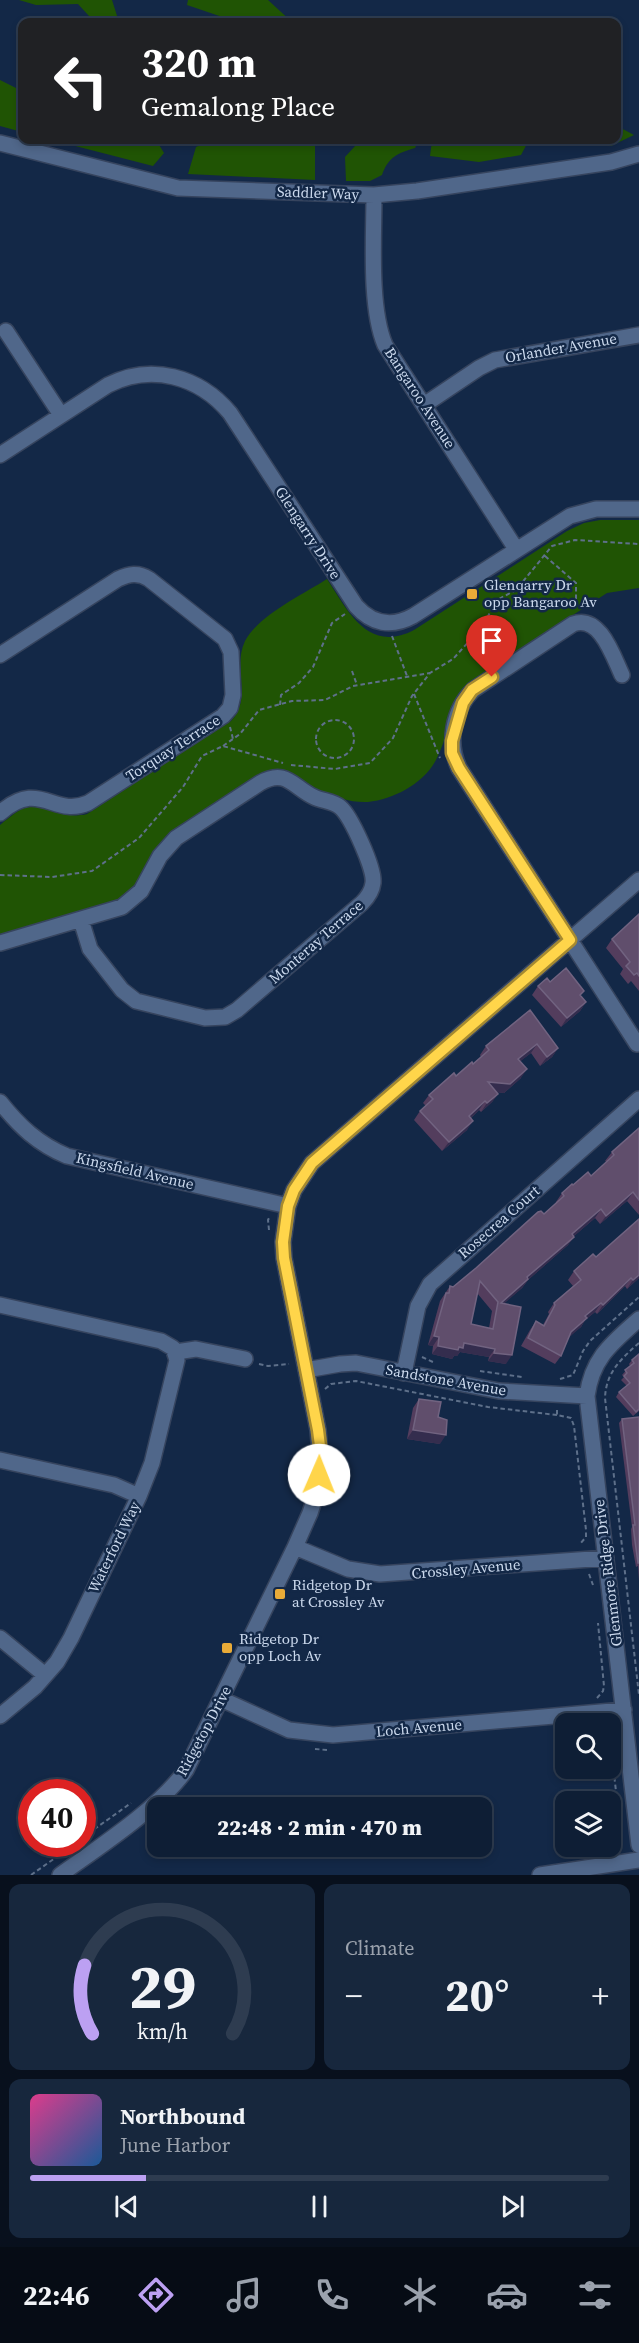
<!DOCTYPE html>
<meta charset="utf-8">
<style>
:root{--surface:#0e1e35;--page:#17273d;--text:#f1f3f6;--muted:#9ba2ad;--line:#2e3c50;--accent:#bca0f2}
body{margin:0;font-family:"Source Serif 4",serif;background:var(--page);color:var(--text);height:100vh;display:flex;flex-direction:column;font-size:22px;white-space:nowrap}
*{box-sizing:border-box;margin:0}
p{font-size:20px;color:var(--muted)}
.icon{flex:none;width:33px;height:33px;fill:none;stroke:currentColor;stroke-width:2;stroke-linecap:round;stroke-linejoin:round}
.map{position:relative;height:1875px;overflow:hidden}
.side{display:flex;flex-direction:column;gap:9px;padding:9px;background:#08101d;flex:1}
.side>*{flex:none}
.banner{position:absolute;left:18px;top:18px;width:603px;height:126px;border-radius:12px;box-shadow:0 3px 9px #0003,0 0 0 2px var(--line);background:#202124;color:#fff;overflow:hidden}
.buttons{position:absolute;left:555px;top:1713px;display:grid;gap:12px}
.buttons a{display:grid;place-items:center;width:66px;height:66px;border-radius:12px;background:var(--surface);box-shadow:0 3px 9px #0003,0 0 0 2px var(--line);font-size:30px}
.speed{position:absolute;left:18px;top:1779px;display:flex;gap:12px;font-size:30px;font-weight:700;text-align:center}
.speed>*{display:grid;place-content:center;width:78px;height:78px;border-radius:50%;background:var(--surface);box-shadow:0 3px 9px #0003,0 0 0 2px var(--line);line-height:1}
.speed .limit{border:9px solid #d22;background:#fff;color:#111}
.pin{position:absolute;display:grid;place-items:center;width:51px;height:51px;color:#fff;margin:-62px -26px;border-radius:50% 50% 50% 0;rotate:-45deg;box-shadow:0 0 6px #0007}
.pin .icon{rotate:45deg}
.me{position:absolute;width:66px;margin:-33px;rotate:1deg;stroke-linejoin:round;filter:drop-shadow(0 0 4px #0008)}
.turn{display:flex;align-items:center;gap:21px;height:126px;padding:0 24px;font-size:27px}
.turn .icon{width:78px;height:78px;stroke-width:2.5}
.turn b{display:block;font-size:42px;line-height:51px}
.big{font-size:45px;font-weight:800;line-height:1.1}
.side .card{flex:1;display:flex;flex-direction:column;justify-content:center;gap:9px;min-width:0;padding:0 21px;border-radius:12px;background:var(--page)}
.side .dial{align-items:center;gap:0}
.dial svg{height:156px;overflow:visible;fill:none;stroke:var(--line);stroke-width:7;stroke-linecap:round;text-anchor:middle}
.dial text{fill:var(--text);stroke:none}
.song{display:flex;align-items:center;gap:18px}
.cover{width:72px;height:72px;border-radius:9px;background:linear-gradient(135deg,hsl(330 70% 55%),hsl(210 70% 35%))}
.played{height:6px;border-radius:3px;background:linear-gradient(90deg,var(--accent) 20%,var(--line) 20%)}
.keys{display:flex;justify-content:space-around;direction:ltr}
.heat{display:flex;justify-content:space-between;align-items:center;font-size:33px;direction:ltr}
.side .tiles{flex:1;display:grid;gap:9px;grid-template-columns:1fr 1fr}
.card:last-child{grid-column:span 2}
.trip{position:absolute;left:147px;top:1797px;width:345px;height:60px;border-radius:12px;background:var(--surface);box-shadow:0 3px 9px #0003,0 0 0 2px var(--line);font-weight:800;line-height:60px;text-align:center}
.menu{display:flex;height:96px;justify-content:space-around;align-items:center;background:#060c15;color:var(--muted)}
.menu .icon{width:42px;height:42px}
.menu .selected{color:var(--accent)}
.menu b{font-size:27px;color:var(--text)}
.map>svg:first-child{display:block}
.green{fill:#205404}
.lines{fill:none;stroke-linecap:round;stroke-linejoin:round}
.minor-casing{stroke:#36445e;stroke-width:18}
.path{stroke:#5e708a;stroke-width:2;stroke-dasharray:4.5 3;stroke-linecap:butt}
.minor{stroke:#50678a;stroke-width:15}
.wall{fill:#533d5d;fill-rule:evenodd}
.shaded-wall{fill:#342d4e}
.building{fill:#604e6c;stroke:#716380;stroke-width:1.5;fill-rule:evenodd}
.route-casing{stroke:#a68a30;stroke-width:15}
.route{stroke:#ffd54a;stroke-width:10}
.poi-dot{fill:#e9ab38;stroke:#132847;stroke-width:2}
.labels{text-anchor:middle;stroke-width:5;stroke-linejoin:round;paint-order:stroke}
.street-label{font-size:15px;fill:#cbd9ed;stroke:#132847}
.poi-label{font-size:15px;fill:#cbd9ed;stroke:#132847;text-anchor:start}
</style>
<div class="map">
<svg width="639" height="1875" viewBox="0 0 639 1875">
<rect width="100%" height="100%" fill="#132847"/>
<!-- green -->
<path class="green" d="M19,0H112L119,22H89V16L78,4L36,5Z
M188,0H268L292,22H237L187,5Z
M0,80L22,91V132L0,126Z
M617,126L634,135L611,146L577,140H616Z
M52,140H154L158,143L164,153L153,166Z
M212,140H294L315,145V180L188,174L196,147Z
M367,140H419L415,148C397,153 388,158 382,175L370,181H346L345,157L356,145Z
M444,140H529L521,155L479,162L430,156L432,141Z
M600,520H639V588L607,593L471,681C449,703 450,734 436,760C423,784 394,799 368,802C352,803 334,797 319,790C300,780 289,765 266,772L168,834L155,850L134,887L121,899L106,906L0,935V825C6,820 13,814 20,810C42,799 61,821 87,814L231,721C253,698 232,668 245,641C259,615 302,595 327,579C348,611 368,654 414,630L567,531L584,523Z"/>
<g class="lines">
<!-- minor casing -->
<g class="minor-casing">
<path id="minor" d="M0,143L178,188L374,195L417,191L611,162L639,154
M374,195C374,237 369,307 385,345L516,549
M6,331L61,415
M424,405L479,368L495,360L639,335
M0,455L108,385C151,363 199,376 230,413L356,606C372,624 391,628 413,616L570,516L596,509H639
M0,655L118,579C129,574 138,572 149,579L225,639L231,652L233,695L230,708L223,716L88,803C53,818 40,778 0,813
M622,675C613,656 600,614 573,624L473,690C453,710 447,743 459,768L637,1044
M0,943L122,907L141,891L160,856L176,838L260,783C286,768 293,787 314,797C322,801 333,801 340,807C351,816 375,869 373,883C372,892 367,898 362,903L237,1010L225,1017L205,1018L136,1001L122,990L90,949L81,920
M0,1102C19,1126 38,1144 67,1156L288,1206
M0,1305L161,1341L173,1348L177,1360L152,1463L139,1496L71,1638L57,1662L35,1687L0,1716
M639,1319C612,1343 592,1358 587,1396L639,1845
M176,1352L196,1349L245,1359
M306,1370L340,1364L356,1363L499,1391L587,1396
M404,1373L418,1306L430,1284L639,1099
M0,1460L114,1485L139,1496
M295,1547L348,1569L380,1574L606,1558
M0,1638L45,1675
M221,1699L289,1730L333,1735L624,1710
M60,1875C99,1847 158,1809 186,1770L295,1547L310,1513L318,1488L320,1454L318,1430L284,1258L283,1242L288,1206L294,1190L312,1163L639,880
M540,1875L639,1860"/>
</g>
<!-- path -->
<path class="path" d="M545,556L576,583V608
M392,636L407,676
M352,671L357,685
M414,694L440,758
M280,705L281,695L299,683L313,667L332,623L345,614
M316 739a19 19 0 1 1 38 0a19 19 0 1 1-38 0Z
M230,727L233,739
M223,746L240,734L259,710L292,701L325,700L353,686L430,673
M291,765L335,769L370,763L393,738L412,696L430,673L453,659L482,627L497,600L516,590L552,546L575,540L639,544
M0,875L52,877L92,871L139,838L183,787L202,756L223,746L283,763
M269,1230L268,1220L270,1216
M639,1343C621,1359 606,1372 605,1398L639,1695
M422,1357L433,1362
M259,1364L268,1366L289,1364
M480,1371L522,1377
M560,1379L573,1375L583,1351L590,1341L639,1297
M325,1389L331,1384L356,1381L488,1407L557,1415
M557,1410V1415L571,1418L574,1426L586,1530V1537L580,1544
M589,1574L593,1585
M597,1698L603,1691L604,1686L598,1623
M610,1740L621,1834L622,1840L617,1849
M315,1749L327,1750
M82,1838L131,1803
M31,1875L75,1844"/>
<!-- minor -->
<use href="#minor" class="minor"/>
</g>
<!-- wall -->
<path class="wall" d="M639,914V991L631,981L628,984L620,974L623,969L606,948L612,939Z
M550,982L581,996L586,1002L580,1011L561,1027L532,995L538,986Z
M530,1010L558,1048L552,1057L540,1066L531,1053L520,1061L521,1078L504,1093L496,1092L498,1094L492,1102L481,1112L479,1110L471,1118L467,1130L442,1151L414,1120L420,1111L426,1106L423,1103L429,1095L473,1064L481,1057L480,1055L486,1046Z
M639,1128V1215L627,1201L600,1224L595,1218L574,1236L568,1245L528,1280L522,1288L504,1303L506,1364L488,1361L489,1357L460,1352L457,1356H454L452,1359L432,1354L433,1346L428,1345L440,1301L450,1286L453,1287L544,1214L557,1202H556L562,1193L573,1185L591,1176L607,1162L605,1161L612,1152ZM477,1293L492,1311L489,1328L471,1324Z
M639,1219V1278L627,1289L625,1286L597,1314L595,1312L585,1320L581,1327L568,1337L561,1356L555,1364L521,1346L530,1330L536,1321L543,1325L549,1314L548,1312L554,1303L573,1286L568,1280L574,1271L596,1257Z
M639,1354V1411L633,1416L616,1397L619,1392L627,1386L621,1380L624,1377L622,1375L630,1366L629,1364L632,1360Z
M419,1399L438,1417L440,1444L407,1439L413,1408Z
M639,1417V1581L638,1566L636,1567L632,1545L631,1529L632,1527L619,1423L622,1419Z"/>
<!-- shaded-wall -->
<path class="shaded-wall" d="M586,1002L580,1011L561,1027L567,1018Z
M537,1044L531,1053L512,1068L518,1059Z
M558,1048L552,1057L540,1066L547,1057Z
M527,1069L521,1078L504,1093L482,1091L488,1082Z
M498,1094L492,1102L481,1112L487,1103Z
M485,1101L479,1110L463,1125L469,1116Z
M473,1121L467,1130L442,1151L449,1142Z
M633,1192L627,1201L600,1224L606,1216Z
M601,1209L595,1218L566,1243L572,1234Z
M574,1237L568,1245L528,1280L522,1288L497,1310L501,1303L527,1277Z
M639,1275V1278L627,1289L633,1280Z
M631,1278L625,1286L597,1314L603,1305Z
M601,1303L595,1312L585,1320L581,1327L565,1341L571,1332L585,1316Z
M434,1336L439,1337L433,1346L428,1345Z
M464,1343L495,1349L489,1357L460,1352L457,1356H454L452,1359L432,1354L438,1346Z
M494,1353L512,1355L506,1364L488,1361Z
M413,1430L446,1435L440,1444L407,1439Z"/>
<!-- building -->
<path class="building" d="M639,914V976L637,973L634,975L626,966L630,962L612,939Z
M566,968L584,991L580,995L586,1002L567,1018L538,986L547,978L550,982Z
M530,1010L558,1048L547,1057L537,1044L518,1059L527,1069L510,1084L488,1082L498,1094L487,1103L485,1101L469,1116L473,1121L449,1142L420,1111L433,1099L429,1095L454,1073L456,1076L472,1062L473,1064L489,1050L486,1046Z
M639,1128V1200L633,1192L606,1216L601,1209L572,1234L574,1237L527,1277L528,1279L501,1303L521,1307L512,1355L494,1353L495,1349L464,1343L463,1348L459,1347L458,1350L438,1346L439,1337L434,1336L446,1293H449L450,1286L453,1287L476,1268L538,1212L541,1211L544,1214L564,1196L562,1193L572,1184L573,1185L588,1172L591,1176L614,1155L612,1152ZM480,1281L498,1302L493,1329L471,1324Z
M639,1219V1275L633,1280L631,1278L603,1305L601,1303L585,1316L587,1318L571,1332L561,1356L528,1338L536,1321L544,1326L555,1305L554,1303L581,1280L574,1271L593,1254L596,1257Z
M639,1354V1409L636,1412L619,1392L630,1383L624,1376L627,1373L625,1370L634,1363L632,1360Z
M419,1399L441,1402L438,1417L447,1420L446,1435L413,1430Z
M639,1417V1563H638L635,1541L633,1525H635L622,1419Z"/>
<g class="lines">
<!-- route casing -->
<g class="route-casing">
<path id="route" d="M319,1475L321,1454L318,1430L284,1258L283,1242L288,1206L294,1190L312,1163L570,940L459,768L452,753V741L463,703L472,690L492,677"/>
</g>
<!-- route -->
<use href="#route" class="route"/>
</g>
<!-- markers -->
<g class="poi-dot">
<rect x="466" y="588" width="12" height="12" rx="3"/>
<rect x="274" y="1588" width="12" height="12" rx="3"/>
<rect x="221" y="1642" width="12" height="12" rx="3"/>
</g>
<g class="labels">
<!-- street labels -->
<g class="street-label">
<text transform="translate(318 193) rotate(2)" y="5">Saddler Way</text>
<text transform="translate(561 348) rotate(-10)" y="5">Orlander Avenue</text>
<text transform="translate(420 398) rotate(57)" y="5">Bangaroo Avenue</text>
<text transform="translate(308 533) rotate(57)" y="5">Glengarry Drive</text>
<text transform="translate(173 748) rotate(-33)" y="5">Torquay Terrace</text>
<text transform="translate(316 942) rotate(-41)" y="5">Monteray Terrace</text>
<text transform="translate(135 1171) rotate(13)" y="5">Kingsfield Avenue</text>
<text transform="translate(499 1222) rotate(-41)" y="5">Rosecrea Court</text>
<text transform="translate(446 1380) rotate(10)" y="5">Sandstone Avenue</text>
<text transform="translate(114 1547) rotate(-64)" y="5">Waterford Way</text>
<text transform="translate(466 1569) rotate(-5)" y="5">Crossley Avenue</text>
<text transform="translate(608 1573) rotate(-97)" y="5">Glenmore Ridge Drive</text>
<text transform="translate(419 1728) rotate(-5)" y="5">Loch Avenue</text>
<text transform="translate(204 1731) rotate(-62)" y="5">Ridgetop Drive</text>
</g>
<!-- poi labels -->
<g class="poi-label">
<text x="484" y="590">Glenqarry Dr<tspan x="484" dy="17">opp Bangaroo Av</tspan></text>
<text x="292" y="1590">Ridgetop Dr<tspan x="292" dy="17">at Crossley Av</tspan></text>
<text x="239" y="1644">Ridgetop Dr<tspan x="239" dy="17">opp Loch Av</tspan></text>
</g>
</g>
</svg>
<div class="buttons">
<a><svg class="icon" aria-label="search" viewBox="0 0 24 24"><circle cx="10" cy="10" r="6"/><path d="M15 15l6 6"/></svg></a>
<a><svg class="icon" aria-label="layers" viewBox="0 0 24 24"><path d="M12 4l9 5-9 5-9-5zM3 14l9 5 9-5"/></svg></a>
</div>
<div class="speed"><div class="limit">40</div></div>
<div class="pin" style="left:492px;top:677px;background:#d93025"><svg class="icon" aria-label="arrive" viewBox="0 0 24 24"><path d="M6 21V4h12l-3 4 3 4H6"/></svg></div>
<svg class="me" style="left:319px;top:1475px" viewBox="-20 -20 40 40"><circle r="19" fill="#fff"/><path d="M0-13L10 11 0 6-10 11z" fill="#ffd54a"/></svg>
<div class="trip">22:48 · 2 min · 470 m</div>
<div class="banner">
<div class="turn"><svg class="icon" aria-label="left" viewBox="0 0 24 24"><path d="M17 20v-9H6M10 6l-5 5 5 5"/></svg><div><b>320 m</b>Gemalong Place</div></div>
</div>
</div>
<section class="side">
<div class="tiles">
<div class="card dial"><svg viewBox="0 0 100 80">
<path d="M14 69A42 42 0 1 1 86 69"/>
<path d="M14 69A42 42 0 0 1 10 34" stroke="#bca0f2"/>
<text x="50" y="56" font-size="32" font-weight="700">29</text>
<text x="50" y="72" font-size="11">km/h</text>
</svg></div>
<div class="card"><p>Climate</p>
<div class="heat"><a>−</a><b class="big">20°</b><a>+</a></div>
</div>
<div class="card">
<div class="song"><i class="cover"></i><div><b>Northbound</b><p>June Harbor</p></div></div>
<div class="played"></div>
<div class="keys"><svg class="icon" aria-label="previous" viewBox="0 0 24 24"><path d="M18 5L8 12l10 7zM5 5v14"/></svg><svg class="icon" aria-label="pause" viewBox="0 0 24 24"><path d="M8 5v14M16 5v14"/></svg><svg class="icon" aria-label="next" viewBox="0 0 24 24"><path d="M6 5l10 7-10 7zM19 5v14"/></svg></div>
</div>
</div>
</section>
<nav class="menu">
<b>22:46</b>
<svg class="icon selected" aria-label="directions" viewBox="0 0 24 24"><path d="M12 3l9 9-9 9-9-9zM9 14v-3h6M13 9l2 2-2 2"/></svg>
<svg class="icon" aria-label="music" viewBox="0 0 24 24"><path d="M9 18V5l10-2v13"/><circle cx="6" cy="18" r="3"/><circle cx="16" cy="16" r="3"/></svg>
<svg class="icon" aria-label="phone" viewBox="0 0 24 24"><path d="M5 4h4l2 5-3 2q2 4 5 5l2-3 5 2v4C11 20 4 13 5 4z"/></svg>
<svg class="icon" aria-label="climate" viewBox="0 0 24 24"><path d="M12 3v18M4 7l16 10M4 17L20 7"/></svg>
<svg class="icon" aria-label="car" viewBox="0 0 24 24"><path d="M5 17H2v-5l4-1 3-4h7l3 4 3 1v5h-3M9 17h6M6 11h13"/><circle cx="7" cy="17" r="2"/><circle cx="17" cy="17" r="2"/></svg>
<svg class="icon" aria-label="filters" viewBox="0 0 24 24"><path d="M4 7h16M4 17h16"/><circle cx="9" cy="7" r="2"/><circle cx="15" cy="17" r="2"/></svg>
</nav>
